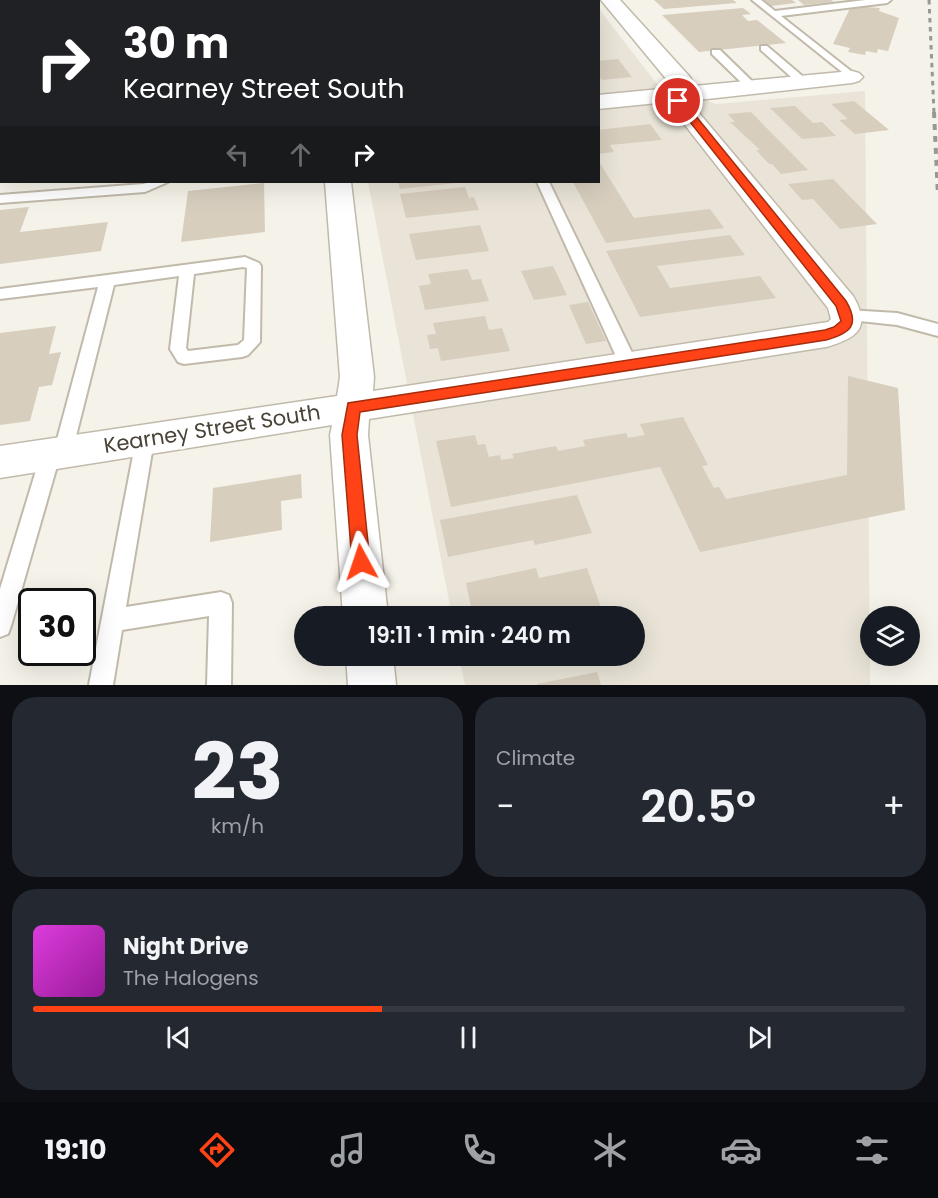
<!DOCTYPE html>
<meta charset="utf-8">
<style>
:root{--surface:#171b24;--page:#242831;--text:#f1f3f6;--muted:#9ea1a6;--line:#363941;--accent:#ff4316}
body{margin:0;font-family:Poppins,sans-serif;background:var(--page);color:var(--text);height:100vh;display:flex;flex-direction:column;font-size:22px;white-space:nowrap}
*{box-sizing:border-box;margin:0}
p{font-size:20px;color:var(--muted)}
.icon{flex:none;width:33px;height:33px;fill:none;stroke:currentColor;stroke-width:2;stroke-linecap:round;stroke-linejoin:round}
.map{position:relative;height:685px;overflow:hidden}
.drawer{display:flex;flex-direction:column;gap:12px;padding:12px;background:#0d0f14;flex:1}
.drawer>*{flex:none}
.guide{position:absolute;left:0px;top:0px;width:600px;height:183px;box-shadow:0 6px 24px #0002;background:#202124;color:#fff;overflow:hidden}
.controls{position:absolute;left:860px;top:606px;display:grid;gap:12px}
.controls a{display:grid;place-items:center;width:60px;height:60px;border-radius:50%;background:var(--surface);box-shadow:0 6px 24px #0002;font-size:30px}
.speed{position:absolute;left:18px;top:588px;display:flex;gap:12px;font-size:30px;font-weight:700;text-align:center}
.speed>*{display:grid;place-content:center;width:78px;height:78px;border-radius:50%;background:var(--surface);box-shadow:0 6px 24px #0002;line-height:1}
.speed .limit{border:3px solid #111;border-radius:9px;background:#fff;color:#111}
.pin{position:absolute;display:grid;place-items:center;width:51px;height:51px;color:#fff;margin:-26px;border:3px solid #fff;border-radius:50%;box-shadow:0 2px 6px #0007}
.me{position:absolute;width:66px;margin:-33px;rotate:355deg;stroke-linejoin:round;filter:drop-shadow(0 0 4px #0008)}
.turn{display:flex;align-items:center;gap:21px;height:126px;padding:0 24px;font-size:27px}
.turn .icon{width:78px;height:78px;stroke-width:2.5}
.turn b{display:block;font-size:42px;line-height:51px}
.lanes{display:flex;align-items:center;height:57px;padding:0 24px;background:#0003;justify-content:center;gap:30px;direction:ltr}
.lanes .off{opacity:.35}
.big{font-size:45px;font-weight:600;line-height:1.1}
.drawer .tile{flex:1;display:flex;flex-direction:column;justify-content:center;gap:9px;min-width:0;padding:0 21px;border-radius:24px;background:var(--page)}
.drawer .dial{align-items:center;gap:0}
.dial b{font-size:78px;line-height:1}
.song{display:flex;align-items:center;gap:18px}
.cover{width:72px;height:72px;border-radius:9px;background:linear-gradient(135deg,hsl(300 70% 55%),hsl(300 70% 35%))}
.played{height:6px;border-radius:3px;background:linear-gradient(90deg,var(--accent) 40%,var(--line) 40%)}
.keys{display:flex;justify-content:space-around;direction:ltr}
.heat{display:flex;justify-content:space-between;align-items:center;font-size:33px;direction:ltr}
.drawer .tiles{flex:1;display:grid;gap:12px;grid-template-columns:1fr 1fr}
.tile:last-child{grid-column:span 2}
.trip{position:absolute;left:294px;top:606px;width:351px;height:60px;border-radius:30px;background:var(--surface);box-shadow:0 6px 24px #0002;font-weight:600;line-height:60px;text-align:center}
.tabs{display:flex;height:96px;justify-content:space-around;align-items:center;background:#090b0e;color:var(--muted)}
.tabs .icon{width:42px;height:42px}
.tabs .active{color:var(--accent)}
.tabs b{font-size:27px;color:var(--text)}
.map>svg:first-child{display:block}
.residential{fill:#e9e4d7}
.building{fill:#d7cebe}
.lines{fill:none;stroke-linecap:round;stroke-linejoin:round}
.service-casing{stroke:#c1baab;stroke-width:4}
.minor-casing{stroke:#c1baab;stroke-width:3}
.primary-casing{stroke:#eac762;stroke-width:3}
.service{fill:#fff;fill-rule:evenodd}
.minor{fill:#fff;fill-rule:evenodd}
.primary{fill:#ffe698;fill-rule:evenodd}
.rail-far1{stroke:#989898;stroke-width:3;stroke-dasharray:4.5 4.5;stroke-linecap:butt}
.rail{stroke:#989898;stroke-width:4;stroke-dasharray:6 6;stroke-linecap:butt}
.route{fill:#ff4316;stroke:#a62c0e;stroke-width:1.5}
.labels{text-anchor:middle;stroke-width:6;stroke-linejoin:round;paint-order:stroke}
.street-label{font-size:21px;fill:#494337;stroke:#fff}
</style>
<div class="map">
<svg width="938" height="685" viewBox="0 0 938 685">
<rect width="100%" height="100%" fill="#f5f2e9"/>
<!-- residential -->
<path class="residential" d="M186,0H592L593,1L186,2Z
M599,9L657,84L716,104L865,91L870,685H465L459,656H634V616H452L368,182H598Z"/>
<!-- building -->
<path class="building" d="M654,0H733L737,3L664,9Z
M764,0H792L796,3L771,6Z
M798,0H831L834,2L804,5Z
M851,6L880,8L879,11L899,18L888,51L878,49L877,53L866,51L865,55L848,52L850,48L833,44Z
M743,8L751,14L742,15L748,21L757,20L786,43L699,52L662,15Z
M618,59L632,77L602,80L598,76V61Z
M854,101L889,130L855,134L839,120L848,119L831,104Z
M795,106L813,123L822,122L836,136L802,139L770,108Z
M751,112L808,170L781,174L772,164H769L756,150H760L730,122H735L728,114Z
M650,124L662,140L610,145L614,152L598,154V130Z
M598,160L634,218L710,209L724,228L606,243L573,182H598Z
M833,179L877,224L840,229L813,199L802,200L788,184Z
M398,182H456V183L400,189Z
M264,183L265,232L181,242L188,191Z
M465,187L469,198L474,197L479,210L406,218L400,194Z
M29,207L20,232L108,222L101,251L0,264V210Z
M480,225L489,251L416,260L409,234Z
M730,235L745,255L657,266L670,288L760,276L776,298L640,317L606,251Z
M553,266L567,295L534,300L521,271Z
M468,269L472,280L481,279L489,301L425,310L419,286L431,284L428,274Z
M588,302L606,341L586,344L569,305Z
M485,316L489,330L502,328L510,351L441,361L438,348L430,349L427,335L436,334L433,323Z
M56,326L49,354L61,352L52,385L39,387L30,421L0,425V333Z
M848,376L898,388L905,510L700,552L660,467L451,507L436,441L475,435L478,445L485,444L489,457L500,455L501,460L514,458L512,454L556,446L558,451L585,446L583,440L626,433L628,438L645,435L640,424L683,417L708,465L702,466L714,488L719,487L726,499L847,475Z
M301,474L302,498L281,501L282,530L210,542L213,488Z
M577,495L592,533L535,545L533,540L448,557L440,520Z
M536,568L539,578L587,568L604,616H473L466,583Z
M597,672L601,685H537V684Z"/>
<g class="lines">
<!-- service casing -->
<g class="service-casing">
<path id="service" d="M166,0H174V2H166Z
M459,0H467L468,2H459Z
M752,0H761L775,11L865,0H891L887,3L781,16L856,75L857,77L852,80Z
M761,46H767L807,80V84H799L761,50Z
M712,50H720L756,85V89H748L712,54Z
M0,80H2V86H0Z
M151,182H168L145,192L0,203V195L143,184Z
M537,182H549L638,365L635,369L629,371L623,369L620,365Z
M245,257L259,263L261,266L260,342L248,355L242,357L184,364L178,362L170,349L179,276L114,285L72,452L70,458L59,459L11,626L8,634L0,637V589L41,454L44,448L55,447L98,287L0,299V289ZM243,267L247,268L244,340L238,345L188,351L186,348L194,274Z
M847,310L897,313L938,324V336L897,325L841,319L839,315L841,311Z
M145,432L152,435L154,440L126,607L221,592L229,595L232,603L231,685H207L209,616L122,630L113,685H89L136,440L138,435Z"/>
</g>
<!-- minor casing -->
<g class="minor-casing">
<path id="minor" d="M308,0H326V2H308Z
M601,0H620L690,77L694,86L852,71L859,73L863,77L859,81L852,83L689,101L853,296C872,328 857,338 826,347L369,419L368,435L388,616H343L330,435L332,425L0,478V446L337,396L340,377L325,182H351L374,377L373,391L828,322L831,319L828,308L667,102L598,109V95L671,88L672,86Z
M0,156H2V170H0Z
M346,656H393L396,685H348Z"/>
</g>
<!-- primary casing -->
<g class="primary-casing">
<path id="primary" d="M19,0H37V2H19Z
M209,0H245L208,2Z
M0,12H2V24H0Z
M2,40V55H0V41Z"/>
</g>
<!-- service -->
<use href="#service" class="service"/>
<!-- minor -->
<use href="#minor" class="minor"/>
<!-- primary -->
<use href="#primary" class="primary"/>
<!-- rail-far1 -->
<path class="rail-far1" d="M929,0L934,113"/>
<!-- rail -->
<path class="rail" d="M934,112L938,196"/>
</g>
<!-- route -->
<path class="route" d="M675,99H682L846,301C860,325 851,333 826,340L360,412L357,435L370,562L367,567L361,570L355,567L352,562L342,435L348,403L825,330L834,327L841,321L836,306L675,103Z"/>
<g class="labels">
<!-- street labels -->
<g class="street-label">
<text transform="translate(212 429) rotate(-9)" y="7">Kearney Street South</text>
</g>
</g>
</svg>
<div class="controls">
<a><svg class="icon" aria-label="layers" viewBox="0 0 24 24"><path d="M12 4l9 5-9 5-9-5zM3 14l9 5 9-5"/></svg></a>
</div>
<div class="speed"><div class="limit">30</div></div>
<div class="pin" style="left:678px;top:101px;background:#d93025"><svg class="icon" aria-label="arrive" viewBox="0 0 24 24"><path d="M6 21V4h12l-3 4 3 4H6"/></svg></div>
<svg class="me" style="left:361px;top:562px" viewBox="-20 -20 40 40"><path d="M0-17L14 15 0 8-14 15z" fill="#ff4316" stroke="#fff" stroke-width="4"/></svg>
<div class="trip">19:11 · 1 min · 240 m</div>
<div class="guide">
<div class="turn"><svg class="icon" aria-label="right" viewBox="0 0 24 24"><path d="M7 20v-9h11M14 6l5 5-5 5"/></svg><div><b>30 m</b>Kearney Street South</div></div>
<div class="lanes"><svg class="icon off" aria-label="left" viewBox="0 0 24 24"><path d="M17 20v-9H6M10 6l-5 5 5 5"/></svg><svg class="icon off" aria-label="ahead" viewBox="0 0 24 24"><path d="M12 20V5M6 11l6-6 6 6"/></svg><svg class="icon" aria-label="right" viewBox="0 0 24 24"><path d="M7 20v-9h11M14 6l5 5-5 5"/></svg></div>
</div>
</div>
<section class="drawer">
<div class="tiles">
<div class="tile dial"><b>23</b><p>km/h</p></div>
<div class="tile"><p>Climate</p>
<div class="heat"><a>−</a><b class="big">20.5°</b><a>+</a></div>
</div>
<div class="tile">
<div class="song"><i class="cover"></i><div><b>Night Drive</b><p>The Halogens</p></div></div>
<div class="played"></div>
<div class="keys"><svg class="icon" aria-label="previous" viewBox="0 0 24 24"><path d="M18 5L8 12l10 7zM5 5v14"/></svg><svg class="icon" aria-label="pause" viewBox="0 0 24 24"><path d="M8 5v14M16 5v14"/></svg><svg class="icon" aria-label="next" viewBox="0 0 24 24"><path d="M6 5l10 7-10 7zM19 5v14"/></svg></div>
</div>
</div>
</section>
<nav class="tabs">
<b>19:10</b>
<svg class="icon active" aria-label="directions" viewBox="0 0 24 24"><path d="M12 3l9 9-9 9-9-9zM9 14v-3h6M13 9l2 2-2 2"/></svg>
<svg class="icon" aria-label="music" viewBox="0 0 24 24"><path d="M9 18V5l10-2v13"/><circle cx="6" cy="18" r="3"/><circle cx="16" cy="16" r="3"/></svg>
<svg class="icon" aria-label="phone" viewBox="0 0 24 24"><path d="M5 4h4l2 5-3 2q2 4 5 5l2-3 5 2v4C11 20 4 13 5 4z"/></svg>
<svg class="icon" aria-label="climate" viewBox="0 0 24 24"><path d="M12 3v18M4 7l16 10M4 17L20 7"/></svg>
<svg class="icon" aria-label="car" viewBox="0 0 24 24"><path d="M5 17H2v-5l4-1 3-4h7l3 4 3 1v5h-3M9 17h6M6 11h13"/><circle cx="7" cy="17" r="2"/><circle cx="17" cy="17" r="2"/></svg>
<svg class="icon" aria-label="filters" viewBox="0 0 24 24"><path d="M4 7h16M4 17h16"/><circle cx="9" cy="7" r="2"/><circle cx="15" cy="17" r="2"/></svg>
</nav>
